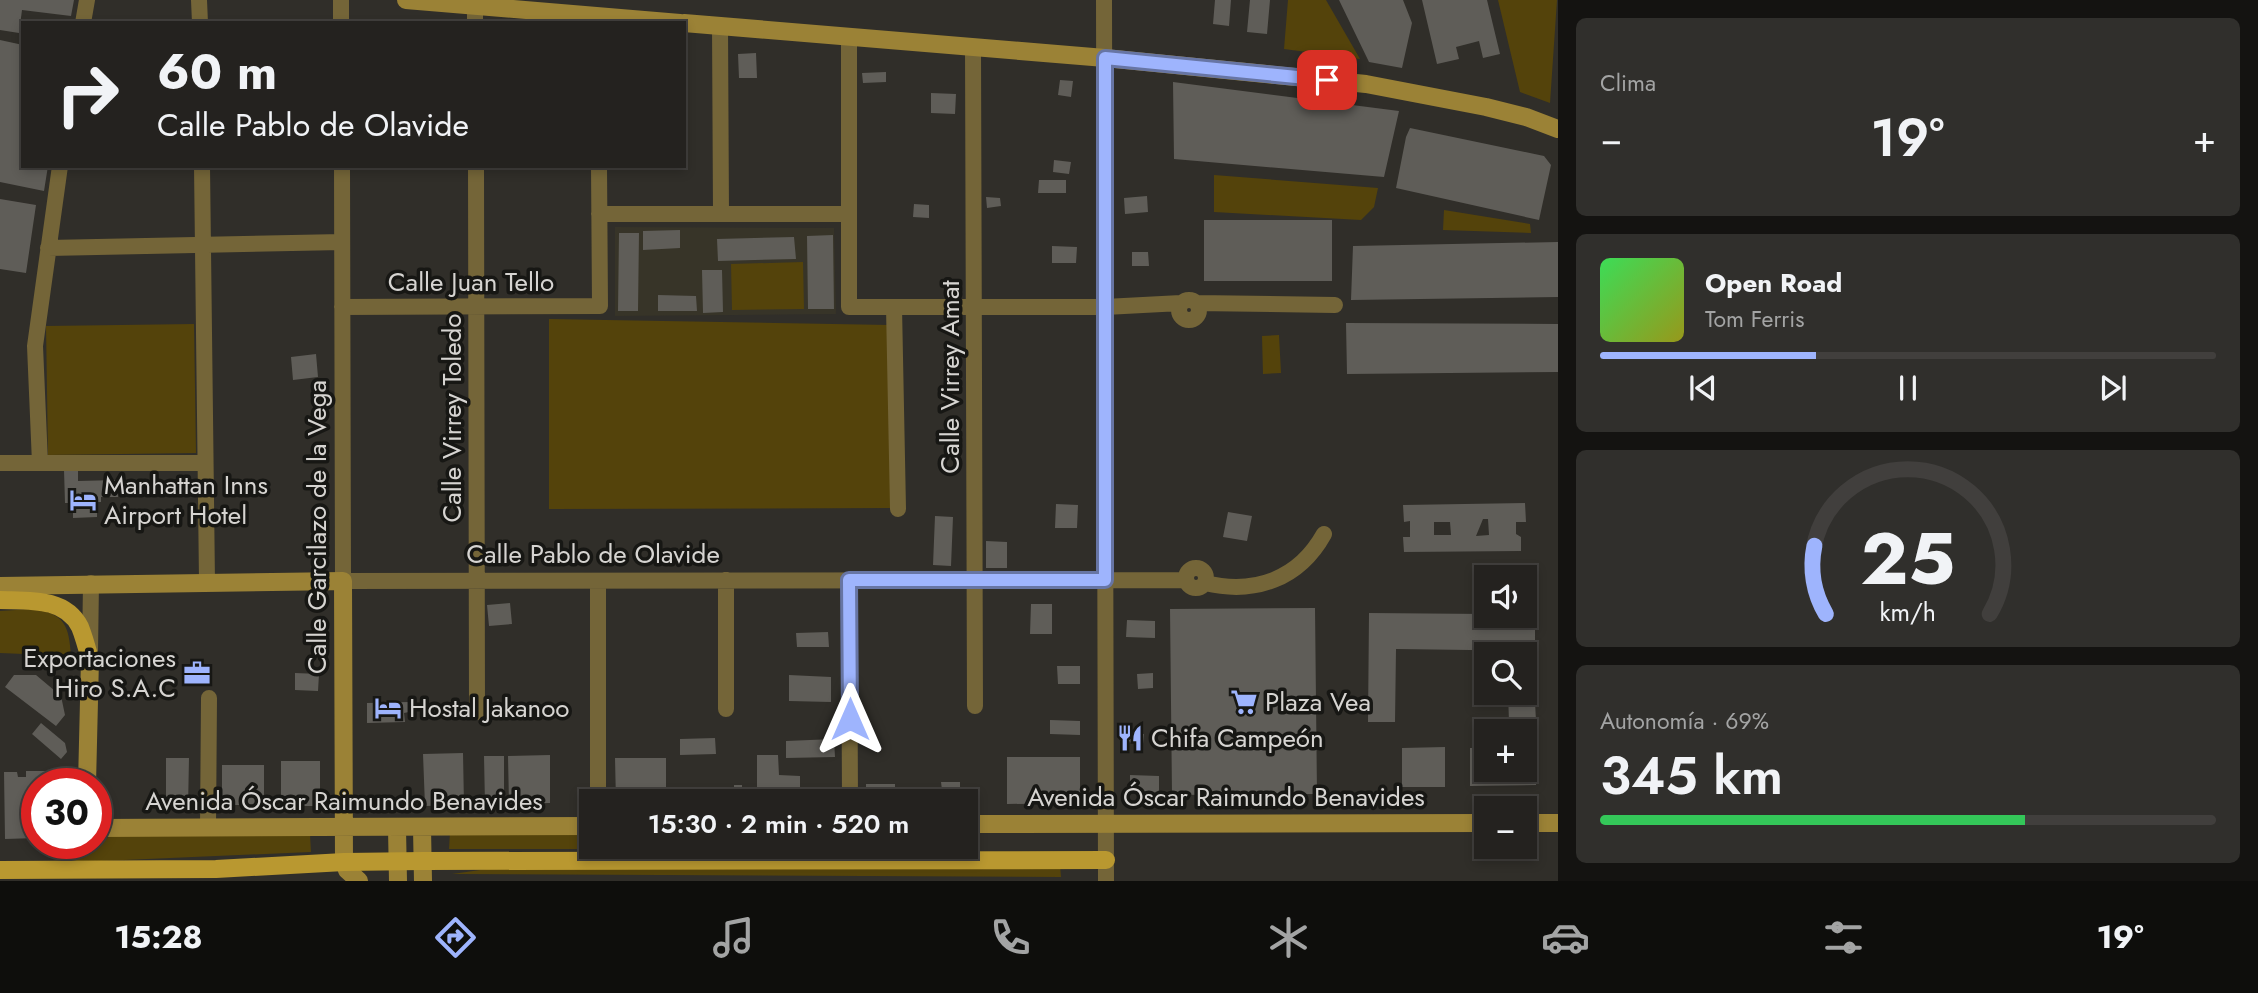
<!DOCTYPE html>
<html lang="es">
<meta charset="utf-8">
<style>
:root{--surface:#24221f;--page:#302f2c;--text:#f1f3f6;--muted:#a3a4a4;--line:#413f3d;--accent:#9eb4fd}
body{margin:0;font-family:Jost,sans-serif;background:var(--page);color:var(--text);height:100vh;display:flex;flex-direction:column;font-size:26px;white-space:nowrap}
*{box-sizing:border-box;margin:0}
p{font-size:23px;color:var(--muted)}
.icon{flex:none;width:38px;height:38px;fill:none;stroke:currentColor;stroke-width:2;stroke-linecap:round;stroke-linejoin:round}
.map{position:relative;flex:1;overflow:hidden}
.side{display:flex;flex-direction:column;gap:18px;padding:18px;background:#141311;width:700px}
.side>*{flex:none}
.banner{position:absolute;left:21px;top:21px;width:665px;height:147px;border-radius:0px;box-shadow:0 4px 10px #0003,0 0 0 2px var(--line);background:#24221f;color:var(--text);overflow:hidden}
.controls{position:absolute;left:1474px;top:565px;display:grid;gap:14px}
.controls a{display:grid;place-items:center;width:63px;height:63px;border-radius:0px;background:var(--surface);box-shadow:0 4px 10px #0003,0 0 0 2px var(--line);font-size:35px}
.speed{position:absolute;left:21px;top:768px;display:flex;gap:14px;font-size:35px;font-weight:700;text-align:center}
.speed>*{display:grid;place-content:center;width:91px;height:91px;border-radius:50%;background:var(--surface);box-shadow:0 4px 10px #0003,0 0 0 2px var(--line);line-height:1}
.speed .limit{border:10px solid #d22;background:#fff;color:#111}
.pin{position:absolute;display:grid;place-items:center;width:60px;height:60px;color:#fff;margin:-30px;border-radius:14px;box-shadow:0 4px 10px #0006}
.me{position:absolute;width:77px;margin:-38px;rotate:0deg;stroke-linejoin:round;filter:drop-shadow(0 0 5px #0008)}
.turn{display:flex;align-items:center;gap:24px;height:147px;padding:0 21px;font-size:32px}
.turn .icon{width:91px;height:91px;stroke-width:2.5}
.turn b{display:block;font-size:49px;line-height:60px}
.big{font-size:52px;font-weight:600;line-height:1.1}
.side .tile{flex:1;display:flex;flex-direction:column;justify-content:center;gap:10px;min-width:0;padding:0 24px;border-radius:10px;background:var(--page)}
.side .dial{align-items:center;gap:0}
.dial svg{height:182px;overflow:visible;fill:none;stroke:var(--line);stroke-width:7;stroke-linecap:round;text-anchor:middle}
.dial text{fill:var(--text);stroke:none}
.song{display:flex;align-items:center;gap:21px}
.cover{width:84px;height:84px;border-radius:10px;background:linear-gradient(135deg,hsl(130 70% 55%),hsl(60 70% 35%))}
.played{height:7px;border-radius:4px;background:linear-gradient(90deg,var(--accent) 35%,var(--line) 35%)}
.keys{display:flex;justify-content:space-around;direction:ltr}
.heat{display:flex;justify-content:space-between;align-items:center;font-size:38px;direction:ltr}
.charge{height:10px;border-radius:5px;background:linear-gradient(90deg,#34c759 69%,var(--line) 0)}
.trip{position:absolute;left:579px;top:789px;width:399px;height:70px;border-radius:0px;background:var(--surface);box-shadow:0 4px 10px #0003,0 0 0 2px var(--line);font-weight:600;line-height:70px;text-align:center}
.tabs{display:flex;height:112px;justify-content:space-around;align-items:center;background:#0e0e0c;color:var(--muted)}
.tabs .icon{width:49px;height:49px}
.tabs .active{color:var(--accent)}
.tabs b{font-size:32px;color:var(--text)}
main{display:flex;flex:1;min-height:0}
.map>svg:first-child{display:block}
.built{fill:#373428}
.green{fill:#54430b}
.building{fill:#5f5d58;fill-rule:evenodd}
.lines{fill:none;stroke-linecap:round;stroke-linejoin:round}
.street{stroke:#746538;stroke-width:16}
.secondary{stroke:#9b8236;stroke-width:18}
.primary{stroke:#b99830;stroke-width:18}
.route-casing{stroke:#6775a4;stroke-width:18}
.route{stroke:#9eb4fd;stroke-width:12}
.labels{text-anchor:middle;stroke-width:7;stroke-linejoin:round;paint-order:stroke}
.street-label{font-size:26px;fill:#d6d4d1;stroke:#171714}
.poi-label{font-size:26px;fill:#d6d4d1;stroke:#171714;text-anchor:start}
</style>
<main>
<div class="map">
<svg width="1558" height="881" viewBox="0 0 1558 881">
<rect width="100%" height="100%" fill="#302e29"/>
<!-- built -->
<path class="built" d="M615,227L834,228L836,314L615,316Z"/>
<!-- green -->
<path class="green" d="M1288,0H1326L1360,59L1284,49Z
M1498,0H1557L1550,103L1520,92Z
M1214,175L1378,188L1374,207L1361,220L1214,212Z
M1444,210L1530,224L1531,233L1443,230Z
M803,262L804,309L732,310L731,264Z
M549,319L890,325L893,508L549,509Z
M194,324L196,453L48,455L46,326Z
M1279,335L1281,373L1263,374L1262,336Z
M32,609C65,613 69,626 71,656L0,653V611Z
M591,831L592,847H717L708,849H449L450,832Z
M113,833L310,835L311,852L56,863L83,858Z
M516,865H1060L1061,877L452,874Z"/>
<!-- building -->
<path class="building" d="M0,0H74L71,16L22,10L19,33L0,30Z
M1215,0H1231L1229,26L1213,24Z
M1250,0H1270L1267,34L1247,32Z
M1339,0H1403L1412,23L1402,68L1369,62Z
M1422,0H1487L1500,54L1483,58L1479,41L1456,47L1459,59L1437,64Z
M0,40L23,45V166H48L44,191L0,182Z
M756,53L757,78H739L738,54Z
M886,72V82L863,83L862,73Z
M1060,80L1073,81L1071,97L1058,95Z
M1173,82L1399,111L1384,177L1174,159Z
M931,93L956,94L955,114L931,113Z
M1410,128L1544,156L1551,165L1539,220L1396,188L1406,137Z
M1054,160L1071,162L1069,174L1053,172Z
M1039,180H1066V193H1038Z
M1147,196L1148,212L1125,214L1124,198Z
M986,197L1000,198L1001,206L987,208Z
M0,199L36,205L26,273L0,269Z
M914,204L929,205V218L913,217Z
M1204,220H1332V281H1204Z
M680,230V248L643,250V231Z
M619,233H639L638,311H618Z
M833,235L834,309H808L807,236Z
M794,237L796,259L718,261L717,239Z
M1558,242V297L1351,300L1353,246Z
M1052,246L1077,247L1076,263H1052Z
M1132,252H1148L1149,266H1132Z
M702,270H722L723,312L703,313Z
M658,295L696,296L697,311H658Z
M1346,323L1558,324V372L1347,374Z
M316,354L318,377L293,380L291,357Z
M64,470H78V481L117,480L118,497H101V502H92V506H97V517L73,518V503H65Z
M1525,503L1526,522H1516V534L1521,537V551L1404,552L1403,537H1410V521L1404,522L1403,505ZM1483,519H1488L1489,535L1476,536ZM1434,522H1450L1451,535H1434Z
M1056,504L1078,505L1077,528H1055Z
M1228,512L1252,516L1247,541L1223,537Z
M935,516L953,517L951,566L933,565Z
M986,541L1007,542V568H986Z
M510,603L512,624L489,626L487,605Z
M1031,604H1052V634H1030Z
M1315,608L1317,794L1172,795L1170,609Z
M1369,613L1486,614V616L1535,615V651L1396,649L1395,722H1368Z
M1127,620L1155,621V638L1126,637Z
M828,632L829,647H797L796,633Z
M1057,666H1080V684H1058Z
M295,673L319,674L318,691L295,690Z
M1153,673V688L1138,689L1137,674Z
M14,675H36L61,696L65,715L56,726L5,687Z
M789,675L831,677V702L789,701Z
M1524,682H1534L1536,721L1509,722L1508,693H1524Z
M409,702V712L404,713L405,722L367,723V703Z
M1050,720L1080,721V735L1050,734Z
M41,723L65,743L67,752L61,759L32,734Z
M1128,732L1144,734L1143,744L1127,742Z
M715,738L716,754L680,755V739Z
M834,739L835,757L786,758V741Z
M1445,747V787H1402V748Z
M1524,747H1536V785L1470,786V748H1486V770H1524Z
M463,753L464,805L425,806L423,754Z
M550,755V803L509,804L508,756Z
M757,755H778L779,775L800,776V802H734V785H742V789H757Z
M484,756H504V805H485Z
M1007,757H1080V803L1007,804Z
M166,758H189L188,809L166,808Z
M615,758H666V802H616Z
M281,761H320V806H281Z
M222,765H264V805H222Z
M26,771H48V784H37V838L5,839L4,772H17L18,777H26Z
M1130,775L1159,776V793L1130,792Z
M941,782H960V802H918V789L942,790Z
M866,784H895V802H866Z"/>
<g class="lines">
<!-- street -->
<path class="street" d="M199,0L200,23
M341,0V23
M1104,0L1106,881
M475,6V23
M83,23L87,0
M720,26L721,214
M849,37V307H1105L1181,303
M973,47L975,706
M202,166L207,582
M342,166L343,581L1186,580
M476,166L477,712
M599,214H849
M48,248L342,242
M1179 310a10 10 0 1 1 20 0a10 10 0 1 1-20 0Z
M1196,303L1335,305
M342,307L600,306L599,166
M894,307L898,509
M0,463H205
M40,463L35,346L60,166
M1186 578a10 10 0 1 1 20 0a10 10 0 1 1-20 0Z
M726,580V709
M849,580L850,802
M598,581V802
M1205,583C1255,595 1299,579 1324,534
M90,651L91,583
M208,828L209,698"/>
<!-- secondary -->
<path class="secondary" d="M406,0L680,23
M684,23L1105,58L1366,84L1486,107L1526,117L1558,129
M0,586L343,581L344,862L347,870L359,881
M87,784L90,659
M1524,823H1558
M966,824L1486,823
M96,828L592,826
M397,828L398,881
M422,828L423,881"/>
<!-- primary -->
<path class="primary" d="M0,600C28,601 65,597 80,627C84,637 87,648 90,659
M0,870L216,869L344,862L423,861L1106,860"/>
</g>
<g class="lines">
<!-- route casing -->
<g class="route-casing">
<path id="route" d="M850,719L849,580H1105V58L1327,80"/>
</g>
<!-- route -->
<use href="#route" class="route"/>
</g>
<!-- icons -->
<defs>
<g id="hotel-bare" transform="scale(2.1)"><path d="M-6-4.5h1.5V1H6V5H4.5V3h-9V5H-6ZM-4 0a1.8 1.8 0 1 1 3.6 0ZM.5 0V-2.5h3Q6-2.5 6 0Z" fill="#9eb4fd" stroke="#171714" stroke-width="2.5" paint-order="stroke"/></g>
<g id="office-bare" transform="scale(2.1)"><path d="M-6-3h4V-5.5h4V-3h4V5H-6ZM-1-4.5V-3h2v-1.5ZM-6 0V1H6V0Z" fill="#9eb4fd" stroke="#171714" stroke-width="2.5" paint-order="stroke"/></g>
<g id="supermarket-bare" transform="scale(2.1)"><path d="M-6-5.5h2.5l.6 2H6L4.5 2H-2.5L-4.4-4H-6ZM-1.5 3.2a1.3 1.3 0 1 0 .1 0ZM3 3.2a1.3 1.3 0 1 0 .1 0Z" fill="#9eb4fd" stroke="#171714" stroke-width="2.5" paint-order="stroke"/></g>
<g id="restaurant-bare" transform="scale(2.1)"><path d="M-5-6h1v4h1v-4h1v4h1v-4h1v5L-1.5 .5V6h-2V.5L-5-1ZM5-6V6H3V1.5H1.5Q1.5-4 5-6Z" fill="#9eb4fd" stroke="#171714" stroke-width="2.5" paint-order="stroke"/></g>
</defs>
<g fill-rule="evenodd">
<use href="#hotel-bare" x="83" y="500"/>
<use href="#office-bare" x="197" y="673"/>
<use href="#supermarket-bare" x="1244" y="702"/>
<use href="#hotel-bare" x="388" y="708"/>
<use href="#restaurant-bare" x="1130" y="738"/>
</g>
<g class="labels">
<!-- street labels -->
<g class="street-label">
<text x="471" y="291">Calle Juan Tello</text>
<text transform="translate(950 377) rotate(-90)" y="9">Calle Virrey Amat</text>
<text transform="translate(452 418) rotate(-90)" y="9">Calle Virrey Toledo</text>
<text transform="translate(317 527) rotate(-90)" y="9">Calle Garcilazo de la Vega</text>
<text x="593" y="563">Calle Pablo de Olavide</text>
<text x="1226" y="806">Avenida Óscar Raimundo Benavides</text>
<text x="344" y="810">Avenida Óscar Raimundo Benavides</text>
</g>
<!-- poi labels -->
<g class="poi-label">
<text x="104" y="494">Manhattan Inns<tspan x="104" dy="30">Airport Hotel</tspan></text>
<text x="176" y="667" text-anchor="end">Exportaciones<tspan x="176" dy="30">Hiro S.A.C</tspan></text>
<text x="1265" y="711">Plaza Vea</text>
<text x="409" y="717">Hostal Jakanoo</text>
<text x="1151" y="747">Chifa Campeón</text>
</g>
</g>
</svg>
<div class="controls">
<a><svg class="icon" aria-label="sound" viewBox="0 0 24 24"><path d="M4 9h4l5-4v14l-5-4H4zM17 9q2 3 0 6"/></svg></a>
<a><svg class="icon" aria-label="search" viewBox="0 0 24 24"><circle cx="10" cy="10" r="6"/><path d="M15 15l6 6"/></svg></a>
<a>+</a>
<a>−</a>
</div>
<div class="speed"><div class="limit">30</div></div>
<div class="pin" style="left:1327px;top:80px;background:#d93025"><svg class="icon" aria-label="arrive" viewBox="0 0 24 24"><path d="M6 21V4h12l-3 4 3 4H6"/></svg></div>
<svg class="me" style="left:850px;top:719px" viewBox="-20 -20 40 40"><path d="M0-17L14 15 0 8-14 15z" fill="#9eb4fd" stroke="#fff" stroke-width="4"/></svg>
<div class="trip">15:30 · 2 min · 520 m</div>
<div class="banner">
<div class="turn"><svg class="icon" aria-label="right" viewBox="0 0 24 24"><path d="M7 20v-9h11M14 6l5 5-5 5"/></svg><div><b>60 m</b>Calle Pablo de Olavide</div></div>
</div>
</div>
<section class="side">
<div class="tile"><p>Clima</p>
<div class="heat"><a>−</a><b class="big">19°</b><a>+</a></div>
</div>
<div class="tile">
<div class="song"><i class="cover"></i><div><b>Open Road</b><p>Tom Ferris</p></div></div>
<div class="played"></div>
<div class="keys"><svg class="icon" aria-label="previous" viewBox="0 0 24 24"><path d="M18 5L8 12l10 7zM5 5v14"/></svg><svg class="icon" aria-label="pause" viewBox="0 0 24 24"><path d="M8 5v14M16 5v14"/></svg><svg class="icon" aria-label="next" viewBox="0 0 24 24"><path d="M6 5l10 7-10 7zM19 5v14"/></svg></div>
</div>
<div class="tile dial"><svg viewBox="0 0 100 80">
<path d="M14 69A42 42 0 1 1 86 69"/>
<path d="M14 69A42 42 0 0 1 9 39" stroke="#9eb4fd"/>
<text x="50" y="56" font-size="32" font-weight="700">25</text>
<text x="50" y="72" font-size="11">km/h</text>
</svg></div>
<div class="tile"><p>Autonomía · 69%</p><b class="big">345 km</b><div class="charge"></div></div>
</section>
</main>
<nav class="tabs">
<b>15:28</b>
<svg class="icon active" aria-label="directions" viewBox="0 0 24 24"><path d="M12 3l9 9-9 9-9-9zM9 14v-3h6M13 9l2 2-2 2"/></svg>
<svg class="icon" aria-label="music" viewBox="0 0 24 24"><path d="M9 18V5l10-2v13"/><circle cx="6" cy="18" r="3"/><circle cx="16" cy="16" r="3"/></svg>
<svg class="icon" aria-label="phone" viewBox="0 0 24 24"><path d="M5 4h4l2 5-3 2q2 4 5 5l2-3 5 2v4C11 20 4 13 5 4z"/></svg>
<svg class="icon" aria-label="climate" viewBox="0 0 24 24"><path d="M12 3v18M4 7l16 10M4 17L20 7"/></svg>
<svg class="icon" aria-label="car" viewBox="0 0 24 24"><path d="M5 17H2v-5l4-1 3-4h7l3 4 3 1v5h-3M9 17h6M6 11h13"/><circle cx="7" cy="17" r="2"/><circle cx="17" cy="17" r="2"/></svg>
<svg class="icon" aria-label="filters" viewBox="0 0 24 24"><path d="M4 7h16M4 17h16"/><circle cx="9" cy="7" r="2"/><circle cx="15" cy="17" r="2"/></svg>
<b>19°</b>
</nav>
